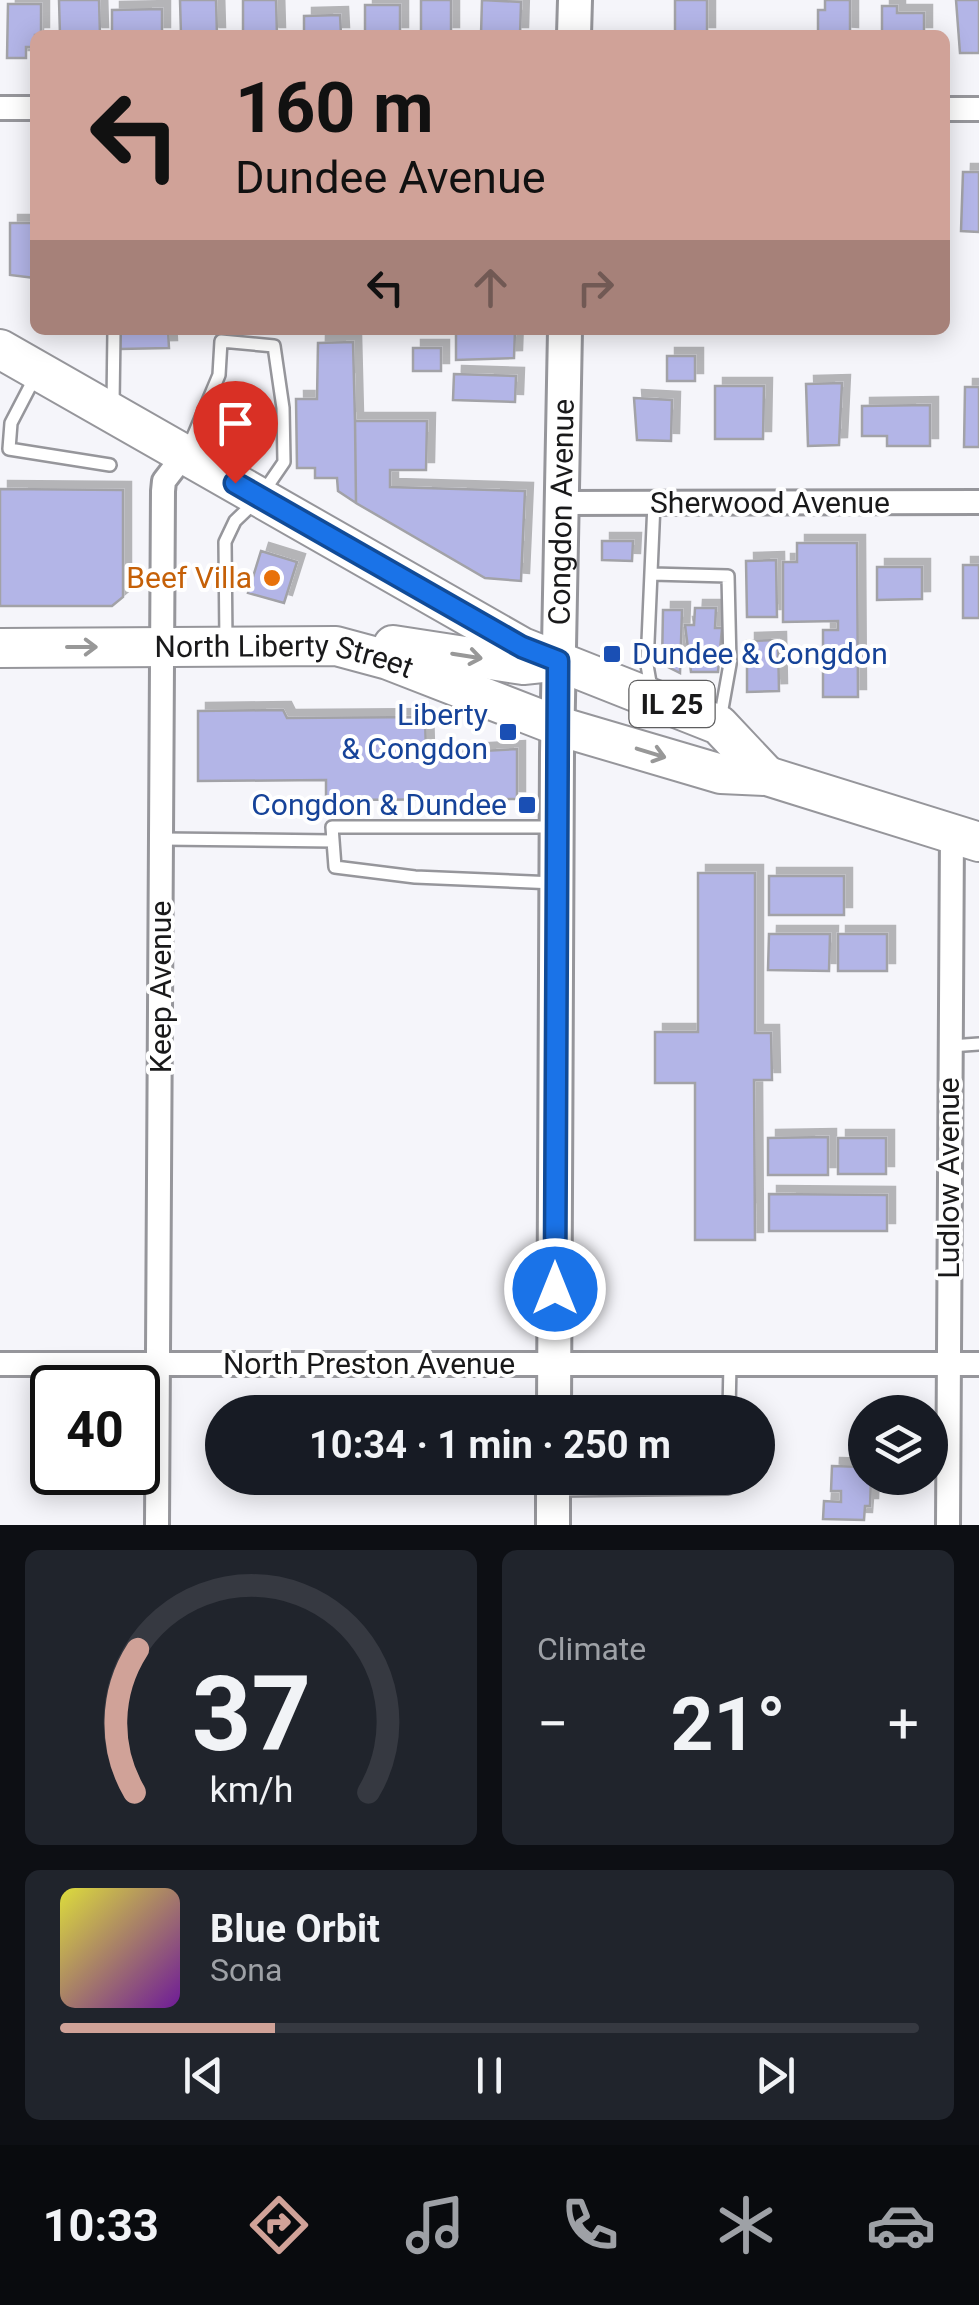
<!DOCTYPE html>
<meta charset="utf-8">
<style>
:root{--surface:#171b24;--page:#20242c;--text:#f1f3f6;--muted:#9ea1a6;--line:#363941;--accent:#d0a298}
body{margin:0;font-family:Roboto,sans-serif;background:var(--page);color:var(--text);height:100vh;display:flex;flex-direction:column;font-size:38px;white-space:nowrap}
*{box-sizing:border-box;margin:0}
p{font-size:32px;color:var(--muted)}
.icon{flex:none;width:55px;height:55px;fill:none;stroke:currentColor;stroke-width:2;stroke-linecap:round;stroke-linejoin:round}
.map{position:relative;height:1525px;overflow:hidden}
.drawer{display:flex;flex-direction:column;gap:25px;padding:25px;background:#0d0f14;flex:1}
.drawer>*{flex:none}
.hud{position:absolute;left:30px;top:30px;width:920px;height:305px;border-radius:15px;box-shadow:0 5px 25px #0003;background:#d0a298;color:#111;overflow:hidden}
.tools{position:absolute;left:848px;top:1395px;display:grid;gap:20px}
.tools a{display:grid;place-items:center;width:100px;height:100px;border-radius:50%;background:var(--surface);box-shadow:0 5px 25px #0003;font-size:50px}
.speed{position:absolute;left:30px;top:1365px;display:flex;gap:20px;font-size:50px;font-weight:700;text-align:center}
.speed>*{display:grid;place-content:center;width:130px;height:130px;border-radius:50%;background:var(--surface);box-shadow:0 5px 25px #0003;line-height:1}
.speed .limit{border:5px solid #111;border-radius:15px;background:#fff;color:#111}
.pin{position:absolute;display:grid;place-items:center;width:85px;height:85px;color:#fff;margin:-102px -42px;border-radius:50% 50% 50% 0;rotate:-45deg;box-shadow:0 0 10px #0007}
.pin .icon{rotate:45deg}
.me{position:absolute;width:110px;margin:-55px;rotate:0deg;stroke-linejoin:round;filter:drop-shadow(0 0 8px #0008)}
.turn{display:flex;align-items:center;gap:35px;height:210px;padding:0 40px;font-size:45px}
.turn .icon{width:130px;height:130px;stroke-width:2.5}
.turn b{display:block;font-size:70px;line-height:85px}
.lanes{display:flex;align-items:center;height:95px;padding:0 40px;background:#0003;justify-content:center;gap:50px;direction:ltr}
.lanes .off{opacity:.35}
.big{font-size:75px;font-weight:700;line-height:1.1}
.drawer .widget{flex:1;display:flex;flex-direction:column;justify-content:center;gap:15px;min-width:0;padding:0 35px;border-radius:15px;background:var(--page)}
.drawer .dial{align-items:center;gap:0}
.dial svg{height:260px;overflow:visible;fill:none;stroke:var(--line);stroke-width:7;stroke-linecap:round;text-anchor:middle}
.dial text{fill:var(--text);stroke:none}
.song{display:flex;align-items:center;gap:30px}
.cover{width:120px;height:120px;border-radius:15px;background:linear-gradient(135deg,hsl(60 70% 55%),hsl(280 70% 35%))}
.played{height:10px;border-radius:5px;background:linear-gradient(90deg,var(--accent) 25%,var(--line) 25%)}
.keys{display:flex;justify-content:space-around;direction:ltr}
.heat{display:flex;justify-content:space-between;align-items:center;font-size:55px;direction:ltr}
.drawer .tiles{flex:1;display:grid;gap:25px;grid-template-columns:1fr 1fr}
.widget:last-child{grid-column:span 2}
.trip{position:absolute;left:205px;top:1395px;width:570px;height:100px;border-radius:50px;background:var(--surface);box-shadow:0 5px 25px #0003;font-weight:700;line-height:100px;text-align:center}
.tab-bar{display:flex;height:160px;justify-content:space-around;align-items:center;background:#090b0e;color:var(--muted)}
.tab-bar .icon{width:70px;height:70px}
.tab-bar .selected{color:var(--accent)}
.tab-bar b{font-size:45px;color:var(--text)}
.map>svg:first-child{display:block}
.building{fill:#b3b5e7;stroke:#a2a2a7;stroke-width:2.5;filter:url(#shadow)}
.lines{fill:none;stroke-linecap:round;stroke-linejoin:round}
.lane-casing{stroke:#96969b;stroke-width:16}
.street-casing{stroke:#96969b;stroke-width:28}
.secondary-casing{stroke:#96969b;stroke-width:38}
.primary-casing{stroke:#96969b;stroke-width:42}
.lane{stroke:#fff;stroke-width:11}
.street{stroke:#fff;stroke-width:22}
.secondary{stroke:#fff;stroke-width:32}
.primary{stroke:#fff;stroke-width:38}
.oneway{stroke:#989898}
.route-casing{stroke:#114b97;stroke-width:25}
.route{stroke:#1a73e8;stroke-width:18}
.food-dot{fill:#e8710a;stroke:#fff;stroke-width:4}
.transit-dot{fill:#1a4fb4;stroke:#fff;stroke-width:4}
.labels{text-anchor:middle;stroke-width:8;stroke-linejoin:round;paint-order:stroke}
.shield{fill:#fff;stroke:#5e5e5f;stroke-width:2.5}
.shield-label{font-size:28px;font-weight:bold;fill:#19191a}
.street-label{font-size:30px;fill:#19191a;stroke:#fff}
.food-label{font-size:30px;fill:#c56008;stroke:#fff;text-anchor:end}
.transit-label{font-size:30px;fill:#164399;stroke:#fff;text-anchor:end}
</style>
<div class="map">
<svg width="979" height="1525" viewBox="0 0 979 1525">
<defs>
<filter id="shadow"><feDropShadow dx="8" dy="-8" stdDeviation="0" flood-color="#0004"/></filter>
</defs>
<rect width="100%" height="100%" fill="#f5f5fa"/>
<!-- building -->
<path class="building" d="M59,0H99L100,35H60Z
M180,0H216L217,35H181Z
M243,0H276L277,35H243Z
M421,0H451V35H421Z
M482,0L521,2L520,35H481Z
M675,0H707V35H675Z
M825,0H850V35L818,33V10H825Z
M956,0H979V53H960Z
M8,4H41V35H35V47H26V58H7Z
M365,5H400V35H365Z
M882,6H897V13H924V35H882Z
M162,9V35H112V10Z
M340,15L341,35H304V16Z
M963,172H979V232L961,231Z
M10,223H35V278L10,275Z
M120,330H168L169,348L120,349Z
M456,330H515L514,358L456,360Z
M353,342L355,421L356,503L338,491L337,478H315V468H297L296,399H317L318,343Z
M413,348H441V371H413Z
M667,356H695V381H667Z
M454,374L516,376L515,402L453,400Z
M842,383L839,445L808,446L806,384Z
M715,386H764L763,439H715Z
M965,387H979V447H964Z
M634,398L672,400L671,441L637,440Z
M930,405V446H887V436H862V406Z
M355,421H427L426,470H390V487L525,491L521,581L485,578L356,503Z
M0,489L123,490V597L112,606H0Z
M602,541H633L632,561L602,560Z
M797,543H857L858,697H823V630H838V621L783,622V562H797Z
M261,551L297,562L284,603L248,593Z
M776,560L777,617H747L746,561Z
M963,565H979V618H963Z
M877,567H922V599L877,600Z
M695,608H716L715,628H722L718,672H691L685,625H694Z
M663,610H682L680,673L662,664Z
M778,640L779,691L747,692V641Z
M283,710L287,718L425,717L426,754L517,749V799L326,800V780L198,781V711Z
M698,873H755V1033H771L772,1080H754L755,1240H695V1083H655V1032H698Z
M769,876H844V915H769Z
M769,934H830L829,971L768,970Z
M838,934H887V971H838Z
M828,1137V1175H768V1138Z
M838,1138H886V1174H838Z
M769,1194L887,1195V1231H769Z
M832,1466L865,1467V1478H871L870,1506H865L864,1520L823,1519L824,1501L841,1502V1491H831Z"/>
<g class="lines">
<!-- lane casing -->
<g class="lane-casing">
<path id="lane" d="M36,375L11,423L9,449L110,465
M113,404L114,330
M187,451L219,375L221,341L274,346L283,408L284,462L260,497L235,521L225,542L226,643
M652,574L728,576L730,664L720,720
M651,688L647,665L654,503
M552,827H332L335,867L415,877L555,883
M162,839L333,841
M950,1046L979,1044
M729,1412L730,1363
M558,1490L728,1488V1478"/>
</g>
<!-- street casing -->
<g class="street-casing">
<path id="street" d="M0,108H35
M945,109H979
M561,503L979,502
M0,1364H979
M157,1525L163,491L164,481L184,455
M948,1525L952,832"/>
</g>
<!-- secondary casing -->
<g class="secondary-casing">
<g id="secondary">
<path d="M574,35L575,0"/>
<path id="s1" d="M554,1412L557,753L565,330"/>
<path d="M553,1525V1478"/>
</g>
</g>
<!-- primary casing -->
<g class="primary-casing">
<g id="primary">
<path d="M0,349L522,647L719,725L767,776"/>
<path d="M393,645L523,665L542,663"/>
<path id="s2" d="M0,648L336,646L388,660L558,726L721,774L767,776L979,842"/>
</g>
</g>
<!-- lane -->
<use href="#lane" class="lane"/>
<!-- street -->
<use href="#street" class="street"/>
<!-- secondary -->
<use href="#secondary" class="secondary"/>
<!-- primary -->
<use href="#primary" class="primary"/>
</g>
<!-- one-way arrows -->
<defs><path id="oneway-shaft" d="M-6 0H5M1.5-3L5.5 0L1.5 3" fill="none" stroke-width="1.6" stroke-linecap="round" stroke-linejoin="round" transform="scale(2.5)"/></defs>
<g class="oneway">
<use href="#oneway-shaft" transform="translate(82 647)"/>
<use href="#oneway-shaft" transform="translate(467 656) rotate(9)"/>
<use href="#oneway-shaft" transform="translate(651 753) rotate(17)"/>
</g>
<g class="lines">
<!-- route casing -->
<g class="route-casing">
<path id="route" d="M235,483L522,647L558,661L555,1289"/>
</g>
<!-- route -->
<use href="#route" class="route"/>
</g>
<!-- markers -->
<circle class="food-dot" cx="272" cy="578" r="10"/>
<g class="transit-dot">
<rect x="602" y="644" width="20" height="20" rx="5"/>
<rect x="498" y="722" width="20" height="20" rx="5"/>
<rect x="517" y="795" width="20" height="20" rx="5"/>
</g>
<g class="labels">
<!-- shield labels -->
<rect class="shield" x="629.5" y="681" width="85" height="46" rx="8"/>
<g class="shield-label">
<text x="672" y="714">IL 25</text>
</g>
<!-- street labels -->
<g class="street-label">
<text x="770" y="513">Sherwood Avenue</text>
<text dy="10" stroke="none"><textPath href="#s1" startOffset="900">Congdon Avenue</textPath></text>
<text dy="10" stroke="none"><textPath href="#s2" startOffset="285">North Liberty Street</textPath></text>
<text transform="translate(161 987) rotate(-90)" y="10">Keep Avenue</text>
<text transform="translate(949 1178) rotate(-90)" y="10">Ludlow Avenue</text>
<text x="369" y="1374">North Preston Avenue</text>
</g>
<!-- food labels -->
<g class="food-label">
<text x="252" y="588">Beef Villa</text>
</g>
<!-- transit labels -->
<g class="transit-label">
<text x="632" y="664" text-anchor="start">Dundee &amp; Congdon</text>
<text x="488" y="725">Liberty<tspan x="488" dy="34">&amp; Congdon</tspan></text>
<text x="507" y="815">Congdon &amp; Dundee</text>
</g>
</g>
</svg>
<div class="tools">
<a><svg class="icon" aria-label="layers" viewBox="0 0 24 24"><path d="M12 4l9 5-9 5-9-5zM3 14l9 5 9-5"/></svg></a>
</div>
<div class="speed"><div class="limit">40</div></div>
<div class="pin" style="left:235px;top:483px;background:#d93025"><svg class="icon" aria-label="arrive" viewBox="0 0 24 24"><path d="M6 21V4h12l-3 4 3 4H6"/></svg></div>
<svg class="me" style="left:555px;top:1289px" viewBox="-20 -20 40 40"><circle r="17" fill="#1a73e8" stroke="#fff" stroke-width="3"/><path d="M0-11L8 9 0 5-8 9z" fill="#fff"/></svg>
<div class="trip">10:34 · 1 min · 250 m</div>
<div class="hud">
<div class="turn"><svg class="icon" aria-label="left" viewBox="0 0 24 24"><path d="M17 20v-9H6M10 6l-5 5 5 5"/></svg><div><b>160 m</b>Dundee Avenue</div></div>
<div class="lanes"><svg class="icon" aria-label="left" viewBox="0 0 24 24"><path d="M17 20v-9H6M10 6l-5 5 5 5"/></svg><svg class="icon off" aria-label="ahead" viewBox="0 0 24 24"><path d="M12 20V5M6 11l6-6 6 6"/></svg><svg class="icon off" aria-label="right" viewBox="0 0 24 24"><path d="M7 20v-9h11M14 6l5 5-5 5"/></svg></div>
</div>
</div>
<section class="drawer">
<div class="tiles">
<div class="widget dial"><svg viewBox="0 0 100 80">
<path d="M14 69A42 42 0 1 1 86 69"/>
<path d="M14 69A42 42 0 0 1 15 25" stroke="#d0a298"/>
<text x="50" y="56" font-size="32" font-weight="700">37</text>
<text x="50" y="72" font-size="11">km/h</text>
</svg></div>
<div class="widget"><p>Climate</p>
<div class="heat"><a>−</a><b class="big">21°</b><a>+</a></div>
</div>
<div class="widget">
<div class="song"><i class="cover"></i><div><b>Blue Orbit</b><p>Sona</p></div></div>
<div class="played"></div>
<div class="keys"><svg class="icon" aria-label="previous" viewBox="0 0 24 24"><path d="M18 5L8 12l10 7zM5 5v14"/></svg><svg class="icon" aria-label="pause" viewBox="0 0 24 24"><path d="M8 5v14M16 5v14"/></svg><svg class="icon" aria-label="next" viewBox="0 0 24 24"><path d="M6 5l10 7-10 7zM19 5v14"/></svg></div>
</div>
</div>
</section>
<nav class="tab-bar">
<b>10:33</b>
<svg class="icon selected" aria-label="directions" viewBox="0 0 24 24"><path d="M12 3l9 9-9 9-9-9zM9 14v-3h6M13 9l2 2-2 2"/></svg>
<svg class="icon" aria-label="music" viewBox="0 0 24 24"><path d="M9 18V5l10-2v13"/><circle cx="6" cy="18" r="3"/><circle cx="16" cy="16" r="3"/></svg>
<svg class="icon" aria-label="phone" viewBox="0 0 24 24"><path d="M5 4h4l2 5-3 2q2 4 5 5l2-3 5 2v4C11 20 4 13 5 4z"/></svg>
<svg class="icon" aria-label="climate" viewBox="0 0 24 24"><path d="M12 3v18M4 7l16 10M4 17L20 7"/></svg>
<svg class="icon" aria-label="car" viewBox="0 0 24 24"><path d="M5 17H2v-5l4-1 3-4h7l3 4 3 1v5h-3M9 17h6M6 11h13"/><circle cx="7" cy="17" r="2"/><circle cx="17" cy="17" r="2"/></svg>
</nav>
